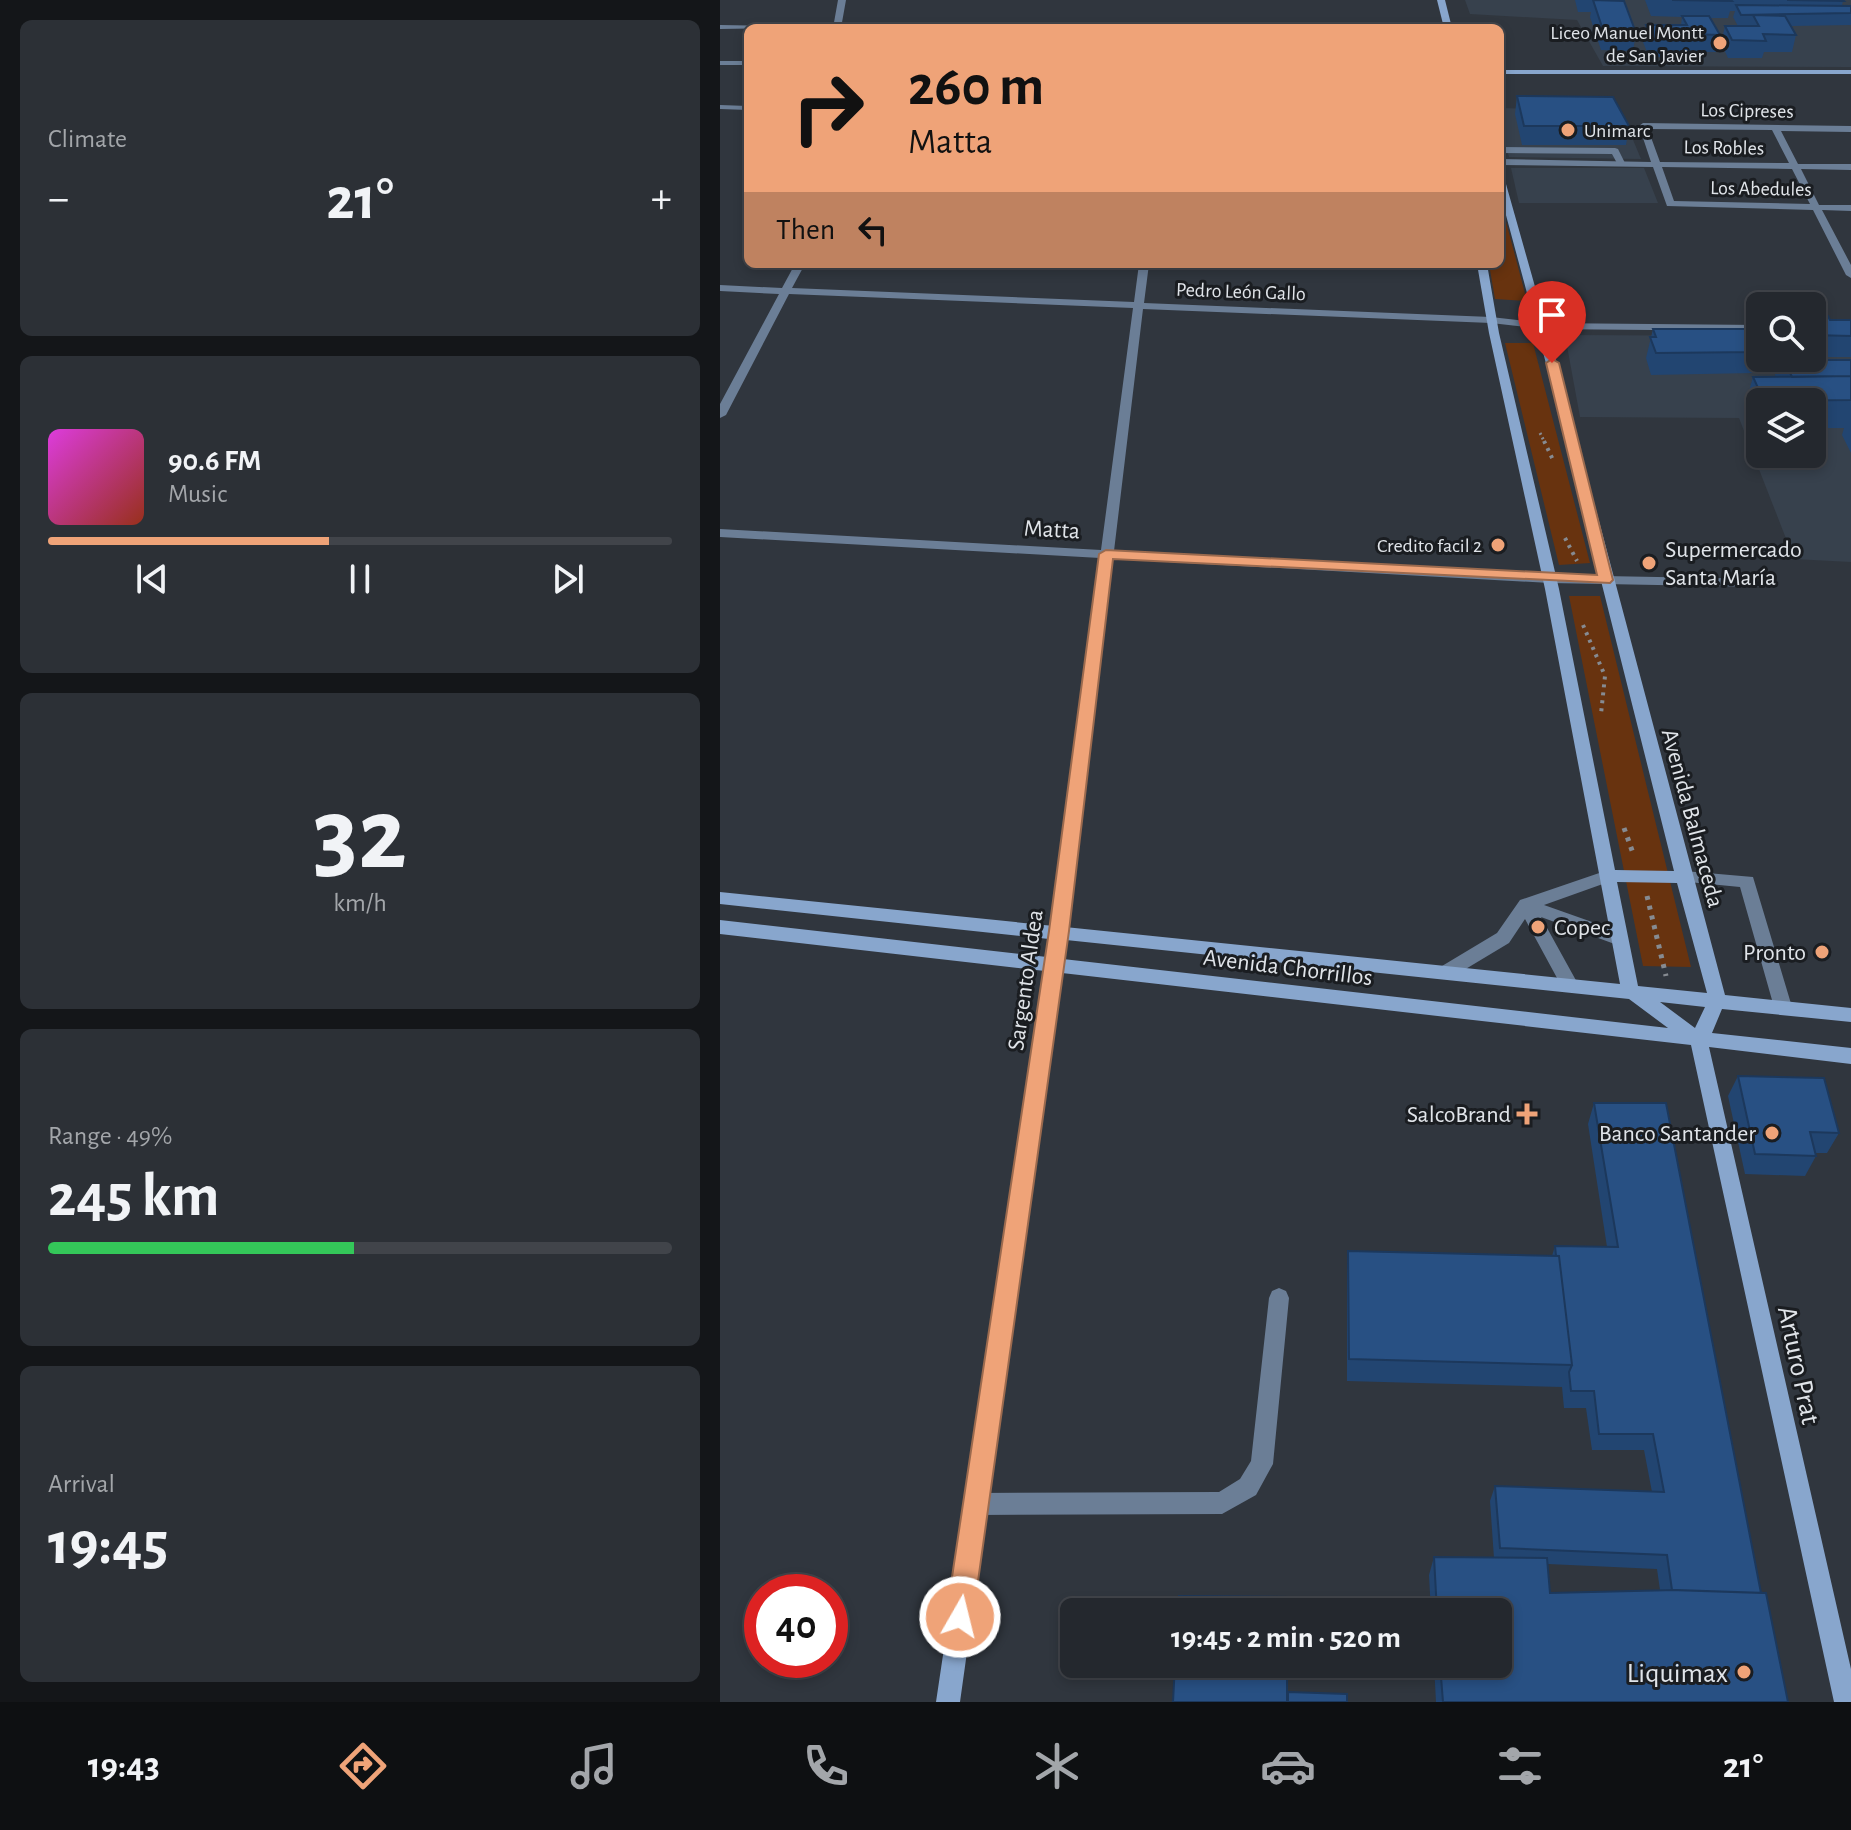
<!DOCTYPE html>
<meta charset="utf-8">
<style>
:root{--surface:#24282e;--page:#2c3036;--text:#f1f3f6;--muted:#a3a6aa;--line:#41444a;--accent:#efa378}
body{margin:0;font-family:"Alegreya Sans",sans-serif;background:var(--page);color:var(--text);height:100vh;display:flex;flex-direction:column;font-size:30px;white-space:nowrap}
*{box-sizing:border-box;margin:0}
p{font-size:26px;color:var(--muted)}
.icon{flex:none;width:44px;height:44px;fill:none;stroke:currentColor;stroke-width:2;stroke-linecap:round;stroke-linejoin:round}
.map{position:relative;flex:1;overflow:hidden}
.drawer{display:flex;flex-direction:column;gap:20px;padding:20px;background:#141619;width:720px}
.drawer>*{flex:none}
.top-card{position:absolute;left:24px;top:24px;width:760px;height:244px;border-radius:12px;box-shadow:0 4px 12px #0003,0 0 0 2px var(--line);background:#efa378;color:#111;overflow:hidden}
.buttons{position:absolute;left:1026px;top:292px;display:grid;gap:16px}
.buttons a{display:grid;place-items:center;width:80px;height:80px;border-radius:12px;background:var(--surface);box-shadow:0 4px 12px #0003,0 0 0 2px var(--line);font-size:40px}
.speed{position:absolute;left:24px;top:1574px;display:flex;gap:16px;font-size:40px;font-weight:700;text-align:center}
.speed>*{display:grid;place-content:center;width:104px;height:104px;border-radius:50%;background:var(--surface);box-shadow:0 4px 12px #0003,0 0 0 2px var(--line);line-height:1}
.speed .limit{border:12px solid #d22;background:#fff;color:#111}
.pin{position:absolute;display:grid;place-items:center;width:68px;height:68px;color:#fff;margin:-82px -34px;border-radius:50% 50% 50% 0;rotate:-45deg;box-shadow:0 0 8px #0007}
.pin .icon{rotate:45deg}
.me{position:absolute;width:88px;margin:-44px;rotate:8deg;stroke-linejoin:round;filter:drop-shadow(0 0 6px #0008)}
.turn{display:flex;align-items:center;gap:28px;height:168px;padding:0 32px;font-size:36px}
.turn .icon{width:104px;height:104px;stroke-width:2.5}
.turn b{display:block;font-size:56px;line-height:68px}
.then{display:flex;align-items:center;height:76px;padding:0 32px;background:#0003;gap:16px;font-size:30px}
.big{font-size:60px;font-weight:700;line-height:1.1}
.drawer .widget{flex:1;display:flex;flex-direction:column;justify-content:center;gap:12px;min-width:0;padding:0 28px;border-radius:12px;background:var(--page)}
.drawer .dial{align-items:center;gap:0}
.dial b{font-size:104px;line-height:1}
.song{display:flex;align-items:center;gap:24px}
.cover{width:96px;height:96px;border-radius:12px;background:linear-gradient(135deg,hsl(300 70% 55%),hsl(10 70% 35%))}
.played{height:8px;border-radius:4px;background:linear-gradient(90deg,var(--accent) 45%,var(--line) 45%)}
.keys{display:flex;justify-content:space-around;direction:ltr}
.heat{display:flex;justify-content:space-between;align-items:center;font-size:44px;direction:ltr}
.charge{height:12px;border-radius:6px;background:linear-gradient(90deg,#34c759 49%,var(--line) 0)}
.trip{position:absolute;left:340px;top:1598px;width:452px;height:80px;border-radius:12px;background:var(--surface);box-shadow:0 4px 12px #0003,0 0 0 2px var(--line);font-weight:700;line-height:80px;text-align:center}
.menu{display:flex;height:128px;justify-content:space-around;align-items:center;background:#0e1012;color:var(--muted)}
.menu .icon{width:56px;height:56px}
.menu .on{color:var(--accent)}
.menu b{font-size:36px;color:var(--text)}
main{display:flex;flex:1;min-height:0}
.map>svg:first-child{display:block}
.built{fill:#37414d;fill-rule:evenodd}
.green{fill:#68330f}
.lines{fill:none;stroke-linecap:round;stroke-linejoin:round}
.path-far2{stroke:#868b92;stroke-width:3;stroke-dasharray:2 3;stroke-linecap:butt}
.path-far1{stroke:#868b92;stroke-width:4;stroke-dasharray:3 5;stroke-linecap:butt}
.path{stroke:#868b92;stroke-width:5;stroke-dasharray:4 6;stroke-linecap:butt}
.lane{fill:#6b7e96;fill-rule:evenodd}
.street{fill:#6b7e96;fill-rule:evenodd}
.secondary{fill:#88a6cd;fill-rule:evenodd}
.wall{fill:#224571;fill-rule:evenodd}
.building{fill:#285083;stroke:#1c385c;stroke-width:2}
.route{fill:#efa378;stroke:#9b6a4e;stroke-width:2}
.poi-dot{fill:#efa378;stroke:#1a1d21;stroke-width:3}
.labels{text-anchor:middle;stroke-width:6;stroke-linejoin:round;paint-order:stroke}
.far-poi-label{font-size:20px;fill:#e0e4e9;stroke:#1a1d21;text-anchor:end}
.far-street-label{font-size:20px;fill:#e0e4e9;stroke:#1a1d21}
.street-label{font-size:24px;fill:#e0e4e9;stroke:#1a1d21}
.poi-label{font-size:24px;fill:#e0e4e9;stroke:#1a1d21;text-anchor:end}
.near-street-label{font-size:28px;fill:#e0e4e9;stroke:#1a1d21}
.near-poi-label{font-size:28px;fill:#e0e4e9;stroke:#1a1d21;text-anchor:end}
</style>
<main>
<section class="drawer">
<div class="widget"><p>Climate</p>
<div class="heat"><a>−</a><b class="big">21°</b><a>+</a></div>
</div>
<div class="widget">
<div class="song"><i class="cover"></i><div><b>90.6 FM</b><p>Music</p></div></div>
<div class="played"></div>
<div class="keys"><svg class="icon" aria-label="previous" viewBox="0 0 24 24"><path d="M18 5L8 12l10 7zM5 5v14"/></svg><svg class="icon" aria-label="pause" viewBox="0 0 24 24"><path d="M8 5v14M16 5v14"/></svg><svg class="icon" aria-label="next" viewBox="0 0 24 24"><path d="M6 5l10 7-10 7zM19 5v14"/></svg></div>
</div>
<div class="widget dial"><b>32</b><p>km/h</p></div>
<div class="widget"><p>Range · 49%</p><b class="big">245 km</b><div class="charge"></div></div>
<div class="widget"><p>Arrival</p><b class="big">19:45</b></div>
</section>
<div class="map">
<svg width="1131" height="1702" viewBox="0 0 1131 1702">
<rect width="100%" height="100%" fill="#30363e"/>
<!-- built -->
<path class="built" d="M745,0H1131V67L883,66L857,20L750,14Z
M780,108L901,111L921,159L789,157L780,125Z
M791,168H924L938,203H799Z
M845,335L1040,336V358H1092L1131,337V562L1074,559L1019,418L860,417ZM1040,402H1092V454H1040Z"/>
<!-- green -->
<path class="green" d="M780,199L807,301L775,299L769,264H780Z
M785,343H813L870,563L839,565Z
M849,596H880L971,967L923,966Z"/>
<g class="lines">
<!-- path-far2 -->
<path class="path-far2" d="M820,433L825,443"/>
<!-- path-far1 -->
<path class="path-far1" d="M824,441L833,460
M845,538L857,561
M863,625L885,676L881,714"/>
<!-- path -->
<path class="path" d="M904,828L914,856
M927,896L946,976"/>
<!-- lane -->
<path class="lane" d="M780,147L895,148L898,149L905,163L898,165L892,154L780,153Z
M888,870L894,872L896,876L894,880L824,905L906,934L908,939L906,944L900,946L821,917L858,984L855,989L849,991L843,989L805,919L789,943L734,976L728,978L722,976L719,971L722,966L777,933L800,900Z
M964,871L1033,877L1072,1007L1069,1012L1063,1014L1057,1012L1054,1007L1020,887L958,881L956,877L958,873Z"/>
<!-- street -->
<path class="street" d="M118,0H126L121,28H113Z
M0,25L58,26L62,28L0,29Z
M0,61H28V65H0Z
M0,105L28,106V110L0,109Z
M923,123L1131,126V132L1061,131L1078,164H1131V170L1081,169L1099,205H1131V211L1102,210L1131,265V278L1126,275L1093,210L947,206L933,167L780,165V159L931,162L919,126ZM928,129L1052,130L1069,163L940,162ZM942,167L1072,169L1090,204L954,201Z
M75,264H85L72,288L414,302L419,264H429L424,303L771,317L823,323L1040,325V331L823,329L771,323L423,309L394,551L830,575L1045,579L1052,583L1045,587L830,583L393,559L347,931L345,936H333L331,931L380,558L0,537V529L381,550L413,308L69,294L6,415L0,418V404L59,294L0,291V285L62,288Z
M559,1288L566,1291L569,1298L553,1464L536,1495L502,1514L255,1515L247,1512L244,1504L247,1496L255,1493L499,1492L520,1479L531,1461L549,1298L552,1291Z"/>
<!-- secondary -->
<path class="secondary" d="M717,0H725L732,28H724Z
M780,70H1131V74H780Z
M780,174L784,177L842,382L1005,995L1131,1008V1022L1002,1009L992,1033L1131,1048V1064L989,1047L1131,1669V1702H1114L971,1045L342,973L240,1702H216L325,971L0,934V920L327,957L329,939L0,904V892L334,926L339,924L345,927L900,984L825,589L769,333L757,264H767L779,333L839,589L895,870L954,871L831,382L780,193ZM897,882L957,883L987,993L918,986ZM346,940L909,999L948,1028L343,959ZM940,1002L985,1007L975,1028Z"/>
</g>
<!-- wall -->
<path class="wall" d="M855,0H889L916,33L913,51L881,50L870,17L871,12H858Z
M925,0H1123L1122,6H1131V25L1071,26L1076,35L1072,52H1044L1042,58H1008L1001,43L1005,26H1018L1013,17L1015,11H1010L1008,18H990L1000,35L996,52H970L969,57H929L923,42L926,25H961L962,17L931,16Z
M797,96L909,126L906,145H802L795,114Z
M1092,317L1110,320H1131V357H1099L1101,360H1131V453L1122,435L1124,428H1092V402H1040V429H1036L1025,405L1033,377H1056L1048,358H1092Z
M933,329L1038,352L1033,373L931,375L926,358Z
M1018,1076L1119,1133L1107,1153H1096V1156L1085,1176L1025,1174L1008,1096Z
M874,1103L1041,1593L1068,1702H716L714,1664H778V1612H711L709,1575L714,1557L774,1558L770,1501L775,1486L932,1492L924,1450H872L866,1408H844L842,1387L627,1381V1276L628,1251L832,1256L835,1246L887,1247L868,1124ZM828,1564L937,1569L940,1590L830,1593Z"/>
<!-- building -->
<path class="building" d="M873,0L904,1L916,33H884Z
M952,0H1011L1012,1Z
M1067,0H1123L1124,1Z
M1016,5L1131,6V13L1021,15Z
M1033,15L1065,16L1076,35L1043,34L1046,41L1012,40L1005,26H1039Z
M962,16H989L1000,35L969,34L972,40L933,39L926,25H967Z
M797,96L893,97L909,126H804Z
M1108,316L1110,320H1131V336L1092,335V317Z
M933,329H1029L1038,352L936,353L930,337H936Z
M1092,341L1101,360H1131V376L1072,377L1063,358H1092Z
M1131,376V400L1044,401L1033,377Z
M1018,1076L1104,1078L1119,1133L1090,1132L1096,1156L1035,1154Z
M874,1103H946L1041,1593L952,1590L947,1555L780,1548L775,1486L944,1492L933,1434H879L874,1391H851L849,1372L852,1365L839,1256H836L835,1246L898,1247Z
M628,1251L839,1256L852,1365L629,1359Z
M714,1557L827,1558L830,1593L956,1590L1046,1593L1068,1702H723L720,1664H778V1612H717Z
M459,1596L568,1597V1612H458Z
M455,1664H567V1702H453Z
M568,1692L627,1694V1702H568Z"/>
<!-- route -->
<path class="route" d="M832,359L839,363L893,580L890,583L393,559L349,931L253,1617L249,1627L240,1631L230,1627L226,1617L329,931L379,554L386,550L877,575L826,363Z"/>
<!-- markers -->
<g class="poi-dot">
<circle cx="1000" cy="43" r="8"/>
<circle cx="848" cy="130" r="8"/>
<circle cx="778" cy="545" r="8"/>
<circle cx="929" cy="563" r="8"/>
<circle cx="818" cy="927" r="8"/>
<circle cx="1102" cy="952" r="8"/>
<path d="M803 1102h8v8h8v8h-8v8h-8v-8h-8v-8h8z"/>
<circle cx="1052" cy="1133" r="8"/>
<circle cx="1024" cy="1672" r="8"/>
</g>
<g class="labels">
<!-- far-poi labels -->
<g class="far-poi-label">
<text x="984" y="39">Liceo Manuel Montt<tspan x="984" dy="23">de San Javier</tspan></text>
<text x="864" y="137" text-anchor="start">Unimarc</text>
<text x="762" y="552">Credito facil 2</text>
</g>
<!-- far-street labels -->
<g class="far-street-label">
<text transform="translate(1027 110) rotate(1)" y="7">Los Cipreses</text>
<text transform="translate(1004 147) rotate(1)" y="7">Los Robles</text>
<text transform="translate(1041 188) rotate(1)" y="7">Los Abedules</text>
<text transform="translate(521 291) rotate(2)" y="7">Pedro León Gallo</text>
</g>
<!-- street labels -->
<g class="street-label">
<text transform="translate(332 529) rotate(3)" y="8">Matta</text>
<text transform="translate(973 818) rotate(75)" y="8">Avenida Balmaceda</text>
<text transform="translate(568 967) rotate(7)" y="8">Avenida Chorrillos</text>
<text transform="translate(305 980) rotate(-82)" y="8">Sargento Aldea</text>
</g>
<!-- poi labels -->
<g class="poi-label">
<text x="945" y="557" text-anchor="start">Supermercado<tspan x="945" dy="28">Santa María</tspan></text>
<text x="834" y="935" text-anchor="start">Copec</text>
<text x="1086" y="960">Pronto</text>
<text x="791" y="1122">SalcoBrand</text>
<text x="1036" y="1141">Banco Santander</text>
</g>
<!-- near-street labels -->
<g class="near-street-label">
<text transform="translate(1080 1365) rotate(78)" y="10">Arturo Prat</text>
</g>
<!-- near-poi labels -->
<g class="near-poi-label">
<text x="1008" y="1682">Liquimax</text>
</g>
</g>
</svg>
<div class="buttons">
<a><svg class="icon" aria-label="search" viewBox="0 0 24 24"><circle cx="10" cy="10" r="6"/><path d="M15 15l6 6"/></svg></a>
<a><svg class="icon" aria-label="layers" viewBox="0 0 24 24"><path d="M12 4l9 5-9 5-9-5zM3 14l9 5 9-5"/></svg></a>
</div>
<div class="speed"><div class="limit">40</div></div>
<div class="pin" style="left:832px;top:363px;background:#d93025"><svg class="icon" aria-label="arrive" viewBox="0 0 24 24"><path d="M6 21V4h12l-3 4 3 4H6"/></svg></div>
<svg class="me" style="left:240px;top:1617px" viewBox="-20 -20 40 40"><circle r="17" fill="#efa378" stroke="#fff" stroke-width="3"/><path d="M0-11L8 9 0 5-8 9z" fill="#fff"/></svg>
<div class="trip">19:45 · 2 min · 520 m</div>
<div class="top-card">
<div class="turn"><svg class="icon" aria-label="right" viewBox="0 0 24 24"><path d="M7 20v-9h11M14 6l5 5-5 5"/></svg><div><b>260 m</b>Matta</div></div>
<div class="then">Then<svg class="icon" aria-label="left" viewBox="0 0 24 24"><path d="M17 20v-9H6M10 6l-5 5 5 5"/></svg></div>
</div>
</div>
</main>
<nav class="menu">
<b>19:43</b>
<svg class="icon on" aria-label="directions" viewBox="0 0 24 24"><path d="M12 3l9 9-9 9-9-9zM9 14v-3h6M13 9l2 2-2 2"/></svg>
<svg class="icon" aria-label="music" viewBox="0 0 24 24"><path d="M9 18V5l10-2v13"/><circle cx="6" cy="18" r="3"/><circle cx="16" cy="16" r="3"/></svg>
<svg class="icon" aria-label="phone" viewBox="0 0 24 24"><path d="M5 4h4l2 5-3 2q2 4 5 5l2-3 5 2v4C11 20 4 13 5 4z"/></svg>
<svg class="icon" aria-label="climate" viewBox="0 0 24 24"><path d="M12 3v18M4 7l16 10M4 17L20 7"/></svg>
<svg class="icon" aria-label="car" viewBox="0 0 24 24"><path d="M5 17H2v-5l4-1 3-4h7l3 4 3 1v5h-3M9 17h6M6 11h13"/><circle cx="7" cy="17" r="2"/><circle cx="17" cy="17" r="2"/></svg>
<svg class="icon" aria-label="filters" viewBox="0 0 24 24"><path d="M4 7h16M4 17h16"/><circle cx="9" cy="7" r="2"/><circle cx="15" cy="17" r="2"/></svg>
<b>21°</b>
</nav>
